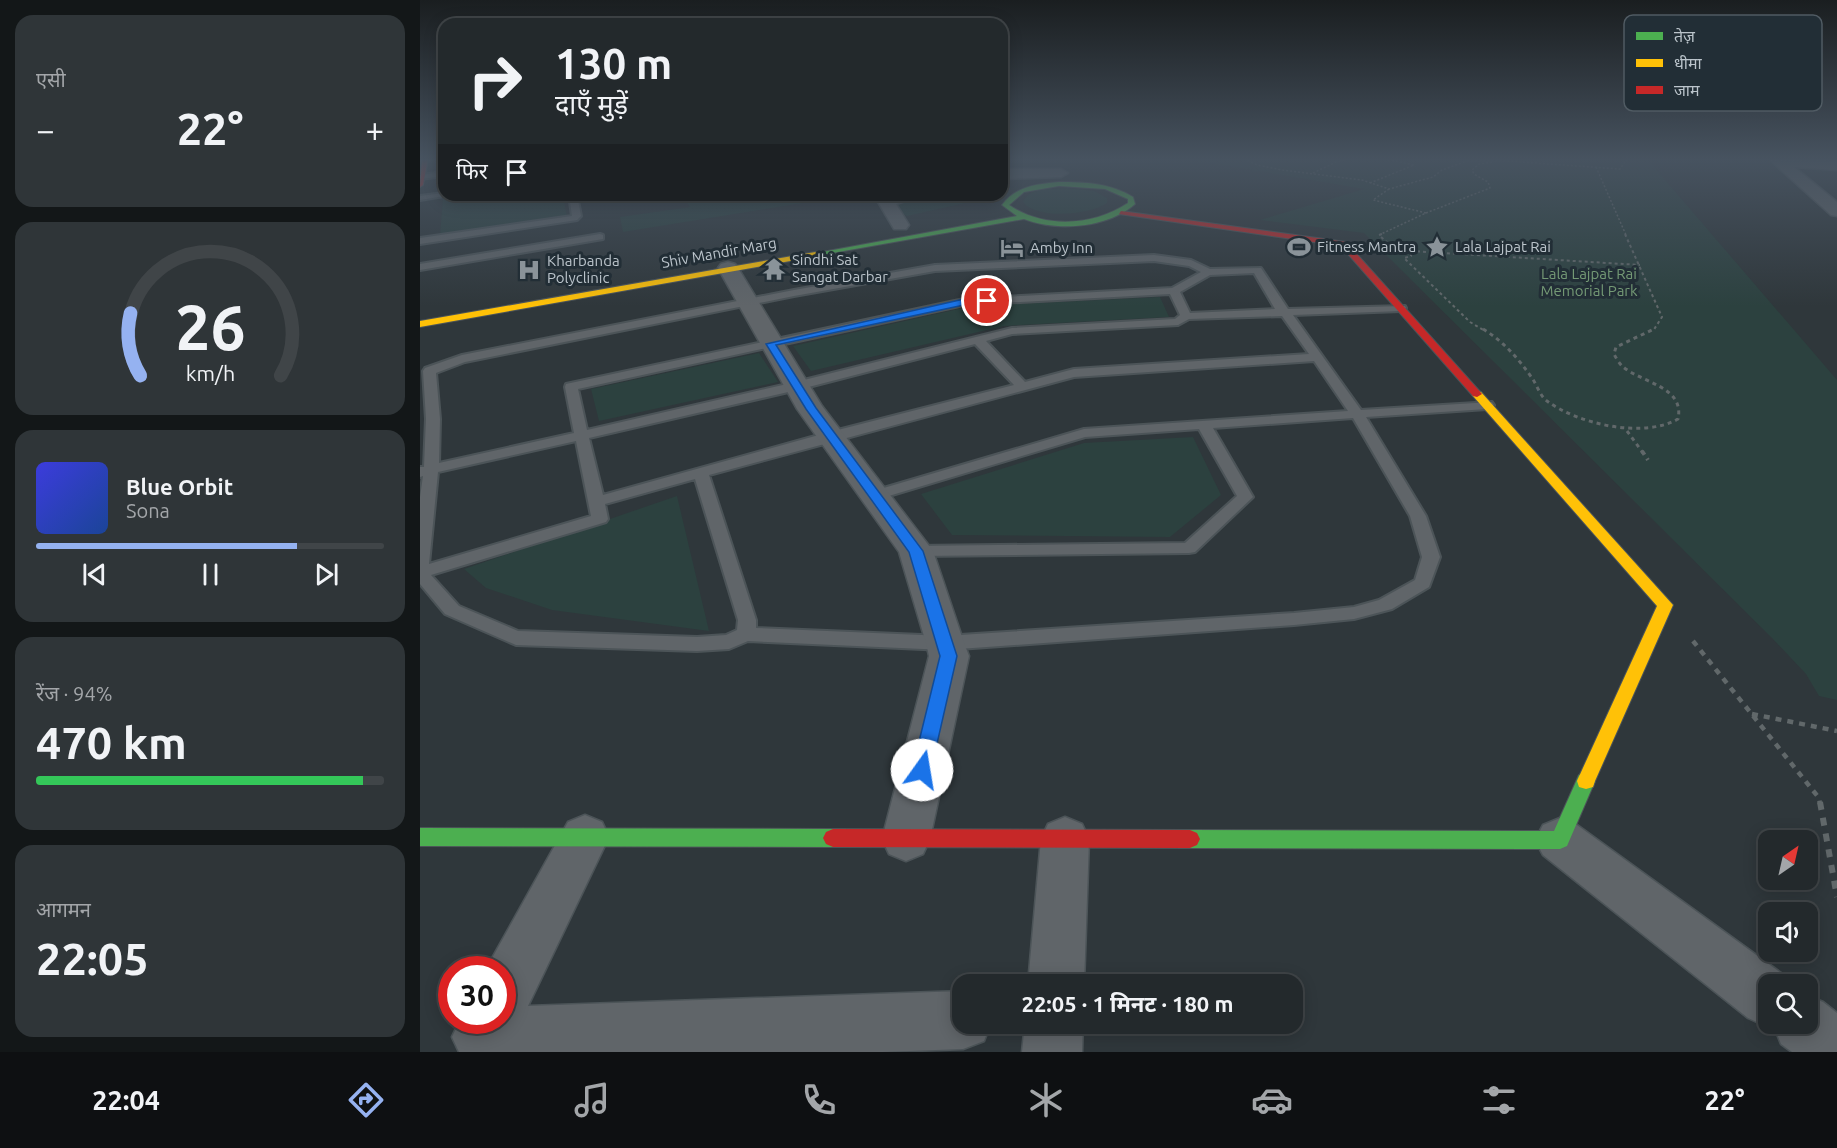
<!DOCTYPE html>
<html lang="hi">
<meta charset="utf-8">
<style>
:root{--surface:#23292c;--page:#2f3538;--text:#f1f3f6;--muted:#a3a6a9;--line:#404548;--accent:#95b2f1}
body{margin:0;font-family:Ubuntu,"Noto Sans Devanagari",sans-serif;background:var(--page);color:var(--text);height:100vh;display:flex;flex-direction:column;font-size:22px;white-space:nowrap}
*{box-sizing:border-box;margin:0}
p{font-size:20px;color:var(--muted)}
.icon{flex:none;width:33px;height:33px;fill:none;stroke:currentColor;stroke-width:2;stroke-linecap:round;stroke-linejoin:round}
.map{position:relative;flex:1;overflow:hidden}
.sheet{display:flex;flex-direction:column;gap:15px;padding:15px;background:#131718;width:420px}
.sheet>*{flex:none}
.banner{position:absolute;left:18px;top:18px;width:570px;height:183px;border-radius:18px;box-shadow:0 3px 15px #0003,0 0 0 2px var(--line);background:#23292c;color:var(--text);overflow:hidden}
.needle{width:39px;rotate:34deg}
.controls{position:absolute;left:1338px;top:830px;display:grid;gap:12px}
.controls a{display:grid;place-items:center;width:60px;height:60px;border-radius:12px;background:var(--surface);box-shadow:0 3px 15px #0003,0 0 0 2px var(--line);font-size:30px}
.speed{position:absolute;left:18px;top:956px;display:flex;gap:12px;font-size:30px;font-weight:700;text-align:center}
.speed>*{display:grid;place-content:center;width:78px;height:78px;border-radius:50%;background:var(--surface);box-shadow:0 3px 15px #0003,0 0 0 2px var(--line);line-height:1}
.speed .limit{border:9px solid #d22;background:#fff;color:#111}
.pin{position:absolute;display:grid;place-items:center;width:51px;height:51px;color:#fff;margin:-26px;border:3px solid #fff;border-radius:50%;box-shadow:0 2px 6px #0007}
.me{position:absolute;width:66px;margin:-33px;rotate:13deg;stroke-linejoin:round;filter:drop-shadow(0 0 4px #0008)}
.turn{display:flex;align-items:center;gap:21px;height:126px;padding:0 18px;font-size:27px}
.turn .icon{width:78px;height:78px;stroke-width:2.5}
.turn b{display:block;font-size:42px;line-height:51px}
.then{display:flex;align-items:center;height:57px;padding:0 18px;background:#0003;gap:12px;font-size:22px}
.big{font-size:45px;font-weight:700;line-height:1.1}
.sheet .card{flex:1;display:flex;flex-direction:column;justify-content:center;gap:9px;min-width:0;padding:0 21px;border-radius:18px;background:var(--page)}
.sheet .dial{align-items:center;gap:0}
.dial svg{height:156px;overflow:visible;fill:none;stroke:var(--line);stroke-width:7;stroke-linecap:round;text-anchor:middle}
.dial text{fill:var(--text);stroke:none}
.song{display:flex;align-items:center;gap:18px}
.cover{width:72px;height:72px;border-radius:9px;background:linear-gradient(135deg,hsl(240 70% 55%),hsl(220 70% 35%))}
.played{height:6px;border-radius:3px;background:linear-gradient(90deg,var(--accent) 75%,var(--line) 75%)}
.keys{display:flex;justify-content:space-around;direction:ltr}
.heat{display:flex;justify-content:space-between;align-items:center;font-size:33px;direction:ltr}
.charge{height:9px;border-radius:4px;background:linear-gradient(90deg,#34c759 94%,var(--line) 0)}
.trip{position:absolute;left:532px;top:974px;width:351px;height:60px;border-radius:18px;background:var(--surface);box-shadow:0 3px 15px #0003,0 0 0 2px var(--line);font-weight:700;line-height:60px;text-align:center}
.tab-bar{display:flex;height:96px;justify-content:space-around;align-items:center;background:#0e1012;color:var(--muted)}
.tab-bar .icon{width:42px;height:42px}
.tab-bar .active{color:var(--accent)}
.tab-bar b{font-size:27px;color:var(--text)}
main{display:flex;flex:1;min-height:0}
.map>svg:first-child{display:block}
.green{fill:#2c413f}
.lines{fill:none;stroke-linecap:round;stroke-linejoin:round}
.lane-casing{stroke:#4c5458;stroke-width:4}
.street-casing{stroke:#4c5458;stroke-width:3}
.fast-casing{stroke:#4c5458;stroke-width:2}
.slow-casing{stroke:#4c5458;stroke-width:2}
.jam-casing{stroke:#4c5458;stroke-width:2}
.path-far5{stroke:#61686a;stroke-width:1.5;stroke-dasharray:2 2;stroke-linecap:butt}
.path-far4{stroke:#61686a;stroke-width:2;stroke-dasharray:3 3;stroke-linecap:butt}
.path-far3{stroke:#61686a;stroke-width:3;stroke-dasharray:4 4;stroke-linecap:butt}
.path-far2{stroke:#61686a;stroke-width:4;stroke-dasharray:4.5 4.5;stroke-linecap:butt}
.path-far1{stroke:#61686a;stroke-width:4.5;stroke-dasharray:6 6;stroke-linecap:butt}
.path{stroke:#61686a;stroke-width:6;stroke-dasharray:8 8;stroke-linecap:butt}
.lane{fill:#606569;fill-rule:evenodd}
.street{fill:#606569;fill-rule:evenodd}
.fast{fill:#4caf50;fill-rule:evenodd}
.slow{fill:#ffc107;fill-rule:evenodd}
.jam{fill:#c62828;fill-rule:evenodd}
.route{fill:#1a73e8;stroke:#114b97;stroke-width:1.5}
.labels{text-anchor:middle;stroke-width:6;stroke-linejoin:round;paint-order:stroke}
.far-poi-label{font-size:15px;fill:#bbc4cb;stroke:#222e36;text-anchor:start}
.far-street-label{font-size:15px;fill:#bbc4cb;stroke:#222e36}
.far-park-label{font-size:15px;fill:#749975;stroke:#222e36}
.key{fill:#222e36;stroke:#505b63;stroke-width:1.5}
.key-label{font-size:16px;fill:#bbc4cb}
</style>
<main>
<section class="sheet">
<div class="card"><p>एसी</p>
<div class="heat"><a>−</a><b class="big">22°</b><a>+</a></div>
</div>
<div class="card dial"><svg viewBox="0 0 100 80">
<path d="M14 69A42 42 0 1 1 86 69"/>
<path d="M14 69A42 42 0 0 1 9 37" stroke="#95b2f1"/>
<text x="50" y="56" font-size="32" font-weight="700">26</text>
<text x="50" y="72" font-size="11">km/h</text>
</svg></div>
<div class="card">
<div class="song"><i class="cover"></i><div><b>Blue Orbit</b><p>Sona</p></div></div>
<div class="played"></div>
<div class="keys"><svg class="icon" aria-label="previous" viewBox="0 0 24 24"><path d="M18 5L8 12l10 7zM5 5v14"/></svg><svg class="icon" aria-label="pause" viewBox="0 0 24 24"><path d="M8 5v14M16 5v14"/></svg><svg class="icon" aria-label="next" viewBox="0 0 24 24"><path d="M6 5l10 7-10 7zM19 5v14"/></svg></div>
</div>
<div class="card"><p>रेंज · 94%</p><b class="big">470 km</b><div class="charge"></div></div>
<div class="card"><p>आगमन</p><b class="big">22:05</b></div>
</section>
<div class="map">
<svg width="1417" height="1052" viewBox="0 0 1417 1052">
<rect width="100%" height="100%" fill="#2f373b"/>
<!-- green -->
<path class="green" d="M768,159H1227L1417,380V700L1399,696L1386,674L1352,638L944,233L840,220L944,189Z
M648,188L674,191L687,198V203C670,215 617,220 603,202C609,187 635,189 648,188Z
M38,195H143L147,217L20,236L23,197Z
M262,195H380L389,202L203,232L200,217L270,207Z
M504,195H581L487,216L472,206Z
M740,297L749,317L584,326L391,371L373,346L552,306Z
M339,353L358,382L179,421L171,389Z
M773,437L801,495L750,537L532,535L501,494L664,443Z
M257,496L289,631L132,610L66,588L44,569Z"/>
<g class="lines">
<!-- lane casing -->
<g class="lane-casing">
<path id="lane" d="M24,172V176L0,179V175Z
M24,193V195H30L0,200V196Z
M149,195H157L161,216L157,220L0,244V238L152,216Z
M180,234L183,235V239L0,270V264Z
M734,255L771,260L790,269L841,268L868,309L985,306L986,308L981,311L873,315L941,410L1072,402L1074,405L1067,409L946,417L1006,516L1020,557L1009,587L972,609L934,619L874,625L525,650L328,641L309,649L277,651L96,645L25,614L0,584V497L3,476L0,477V467H4L6,419L3,371L5,368L42,355L374,290L515,265ZM734,261L769,266L781,272L752,288L544,299L146,384L145,387L154,433L19,463L20,419L16,373L45,362L374,296L515,271ZM834,273L855,309L770,313L760,292L790,275ZM750,294L760,315L755,319L592,328L376,382L167,430L158,389L544,305ZM862,316L889,354L654,369L605,382L566,341L592,334L758,325L769,319ZM555,344L594,385L406,433L183,495L169,438L377,390ZM894,361L928,411L664,429L450,492L448,495L450,498H462L665,437L779,429L817,496L765,543L496,546L490,547L487,551L490,555L496,556L769,553L775,552L833,497L793,428L933,418L990,516L1002,557L995,580L959,600L934,607L874,613L525,636L336,628V620L289,475L654,377ZM156,441L171,516L9,564L18,472ZM275,479L318,620L317,630L306,635L277,637L98,631L39,606L11,575L186,522L188,519L185,504Z"/>
</g>
<!-- street casing -->
<g class="street-casing">
<path id="street" d="M0,159H13L5,163L0,162Z
M1349,159L1417,162V170L1374,167L1417,202V216L1411,215Z
M582,169H641L648,173L641,177L582,179Z
M471,195H496L494,198L476,204L489,225L486,229H474L458,202L460,199Z
M308,262L315,264L318,268L402,406L513,551L544,643L549,656L510,839L503,854L486,861L469,854L462,839L509,656L506,643L479,552L377,409L298,268L301,264Z
M165,815L182,822L189,837L108,1006L543,991V1023H571L564,1041L543,1049L463,1052H39L32,1037L40,1020H82V969H66L148,822Z
M645,817L662,824L669,839L664,984H608L621,839L628,824Z
M1140,818L1157,825L1368,978L1371,984H1348V1023H1388V996L1403,1002L1417,1013V1052H1372L1361,1044L1353,1024L1348,1027L1328,1018L1123,855L1115,840L1123,825Z
M605,1023H663L662,1052H602Z"/>
</g>
<!-- fast casing -->
<g class="fast-casing">
<path id="fast" d="M639,182C665,182 690,183 713,197L715,204C688,228 638,232 604,219L401,255L397,253L597,216L582,205C596,186 617,184 639,182ZM639,186L685,189L708,199V203C673,226 624,229 589,205L604,192Z
M1166,773L1173,775L1175,781L1147,846L1140,849L770,848L763,845L760,839L763,833L770,830L1134,831L1159,775Z
M0,828L413,829L420,832L423,838L420,844L413,847L0,846Z"/>
</g>
<!-- slow casing -->
<g class="slow-casing">
<path id="slow" d="M401,251L405,253L404,255L0,327V321Z
M1057,391L1061,392L1253,605L1175,781L1173,787L1166,789L1159,787L1157,781L1237,606L1053,396L1052,394Z"/>
</g>
<!-- jam casing -->
<g class="jam-casing">
<path id="jam" d="M2,159H8L3,185L0,187Z
M701,211L926,242L1062,394L1057,397L1053,396L921,246L699,214Z
M413,829L770,830L777,833L780,839L777,845L770,848L413,847L406,844L403,838L406,832Z"/>
</g>
<!-- path-far5 -->
<path class="path-far5" d="M824,159L837,165L862,170L942,180L969,189L1013,177L1022,170L1047,161H1089
M1087,161L1200,169L1207,159
M1176,167L1206,235
M893,173L916,162L929,159
M950,183L994,165L966,159
M1006,213L1070,188L1068,182L1054,174L1052,170L1059,164L1074,162
M959,235L1006,213L953,200L969,189"/>
<!-- path-far4 -->
<path class="path-far4" d="M962,234L959,235L970,245L991,251V256L984,258L1050,322L1065,331
M1205,234L1242,317L1233,331
M991,251L1220,265"/>
<!-- path-far3 -->
<path class="path-far3" d="M1063,329C1083,341 1098,358 1112,378C1117,385 1120,396 1127,401C1158,424 1223,439 1258,419C1265,386 1221,383 1202,366C1199,363 1196,358 1194,354L1196,347L1234,329
M1207,431L1223,453"/>
<!-- path-far2 -->
<path class="path-far2" d="M1222,451L1228,460"/>
<!-- path-far1 -->
<path class="path-far1" d="M1273,641L1399,798L1400,804
M1332,714L1417,731"/>
<!-- path -->
<path class="path" d="M1400,802L1417,897"/>
<!-- lane -->
<use href="#lane" class="lane"/>
<!-- street -->
<use href="#street" class="street"/>
<!-- fast -->
<use href="#fast" class="fast"/>
<!-- slow -->
<use href="#slow" class="slow"/>
<!-- jam -->
<use href="#jam" class="jam"/>
</g>
<!-- sky -->
<linearGradient id="sky" x2="0" y2="1"><stop stop-color="#1a1e20"/><stop offset="0.52" stop-color="#475360"/><stop offset="1" stop-color="#475360" stop-opacity="0"/></linearGradient>
<rect width="1417" height="306" fill="url(#sky)"/>
<!-- route -->
<path class="route" d="M567,298L570,299V302L544,305L356,345L396,408L503,551L537,656L511,770L508,776L502,778L495,776L492,770L520,656L489,552L386,409L346,344L544,299Z"/>
<!-- icons -->
<defs>
<g id="stadium-bare" transform="scale(1.8)"><path d="M0-5a6.5 5 0 1 0 0 10a6.5 5 0 1 0 0-10ZM-3.5-1.8h7v3.6h-7Z" fill="#8a9399" stroke="#222e36" stroke-width="2.5" paint-order="stroke"/></g>
<g id="sight-bare" transform="scale(1.8)"><path d="M0-6L1.8-2.2L6-1.7L2.9 1.2L3.7 5.4L0 3.3L-3.7 5.4L-2.9 1.2L-6-1.7L-1.8-2.2Z" fill="#8a9399" stroke="#222e36" stroke-width="2.5" paint-order="stroke"/></g>
<g id="hotel-bare" transform="scale(1.8)"><path d="M-6-4.5h1.5V1H6V5H4.5V3h-9V5H-6ZM-4 0a1.8 1.8 0 1 1 3.6 0ZM.5 0V-2.5h3Q6-2.5 6 0Z" fill="#8a9399" stroke="#222e36" stroke-width="2.5" paint-order="stroke"/></g>
<g id="temple-bare" transform="scale(1.8)"><path d="M0-6L5-2H3V0L6.5 2.5H4V6H1.5V3h-3V6H-4V2.5H-6.5L-3 0V-2H-5Z" fill="#8a9399" stroke="#222e36" stroke-width="2.5" paint-order="stroke"/></g>
<g id="hospital-bare" transform="scale(1.8)"><path d="M-5-5h3v3.5h4V-5h3V5h-3V1.5h-4V5h-3Z" fill="#8a9399" stroke="#222e36" stroke-width="2.5" paint-order="stroke"/></g>
</defs>
<g fill-rule="evenodd">
<use href="#stadium-bare" x="879" y="247"/>
<use href="#sight-bare" x="1017" y="247"/>
<use href="#hotel-bare" x="592" y="248"/>
<use href="#temple-bare" x="354" y="269"/>
<use href="#hospital-bare" x="109" y="270"/>
</g>
<g class="labels">
<!-- far-poi labels -->
<g class="far-poi-label">
<text x="897" y="252">Fitness Mantra</text>
<text x="1035" y="252">Lala Lajpat Rai</text>
<text x="610" y="253">Amby Inn</text>
<text x="372" y="265">Sindhi Sat<tspan x="372" dy="17">Sangat Darbar</tspan></text>
<text x="127" y="266">Kharbanda<tspan x="127" dy="17">Polyclinic</tspan></text>
</g>
<!-- far-street labels -->
<g class="far-street-label">
<text transform="translate(299 253) rotate(-10)" y="5">Shiv Mandir Marg</text>
</g>
<!-- far-park labels -->
<g class="far-park-label">
<text x="1169" y="279">Lala Lajpat Rai<tspan x="1169" dy="17">Memorial Park</tspan></text>
</g>
</g>
<!-- legend -->
<rect x="1204" y="15" width="198" height="96" rx="9" class="key"/>
<rect x="1216" y="32" width="27" height="8" fill="#4caf50"/>
<rect x="1216" y="59" width="27" height="8" fill="#ffc107"/>
<rect x="1216" y="86" width="27" height="8" fill="#c62828"/>
<g class="key-label">
<text x="1254" y="42">तेज़</text>
<text x="1254" y="69">धीमा</text>
<text x="1254" y="96">जाम</text>
</g>
</svg>
<div class="controls">
<a><svg class="needle" viewBox="-14 -14 28 28"><path d="M0-13l5 13h-10z" fill="#e53935"/><path d="M0 13l5-13h-10z" fill="#a3a6a9"/></svg></a>
<a><svg class="icon" aria-label="sound" viewBox="0 0 24 24"><path d="M4 9h4l5-4v14l-5-4H4zM17 9q2 3 0 6"/></svg></a>
<a><svg class="icon" aria-label="search" viewBox="0 0 24 24"><circle cx="10" cy="10" r="6"/><path d="M15 15l6 6"/></svg></a>
</div>
<div class="speed"><div class="limit">30</div></div>
<div class="pin" style="left:567px;top:301px;background:#d93025"><svg class="icon" aria-label="arrive" viewBox="0 0 24 24"><path d="M6 21V4h12l-3 4 3 4H6"/></svg></div>
<svg class="me" style="left:502px;top:770px" viewBox="-20 -20 40 40"><circle r="19" fill="#fff"/><path d="M0-13L10 11 0 6-10 11z" fill="#1a73e8"/></svg>
<div class="trip">22:05 · 1 मिनट · 180 m</div>
<div class="banner">
<div class="turn"><svg class="icon" aria-label="right" viewBox="0 0 24 24"><path d="M7 20v-9h11M14 6l5 5-5 5"/></svg><div><b>130 m</b>दाएँ मुड़ें</div></div>
<div class="then">फिर<svg class="icon" aria-label="arrive" viewBox="0 0 24 24"><path d="M6 21V4h12l-3 4 3 4H6"/></svg></div>
</div>
</div>
</main>
<nav class="tab-bar">
<b>22:04</b>
<svg class="icon active" aria-label="directions" viewBox="0 0 24 24"><path d="M12 3l9 9-9 9-9-9zM9 14v-3h6M13 9l2 2-2 2"/></svg>
<svg class="icon" aria-label="music" viewBox="0 0 24 24"><path d="M9 18V5l10-2v13"/><circle cx="6" cy="18" r="3"/><circle cx="16" cy="16" r="3"/></svg>
<svg class="icon" aria-label="phone" viewBox="0 0 24 24"><path d="M5 4h4l2 5-3 2q2 4 5 5l2-3 5 2v4C11 20 4 13 5 4z"/></svg>
<svg class="icon" aria-label="climate" viewBox="0 0 24 24"><path d="M12 3v18M4 7l16 10M4 17L20 7"/></svg>
<svg class="icon" aria-label="car" viewBox="0 0 24 24"><path d="M5 17H2v-5l4-1 3-4h7l3 4 3 1v5h-3M9 17h6M6 11h13"/><circle cx="7" cy="17" r="2"/><circle cx="17" cy="17" r="2"/></svg>
<svg class="icon" aria-label="filters" viewBox="0 0 24 24"><path d="M4 7h16M4 17h16"/><circle cx="9" cy="7" r="2"/><circle cx="15" cy="17" r="2"/></svg>
<b>22°</b>
</nav>
